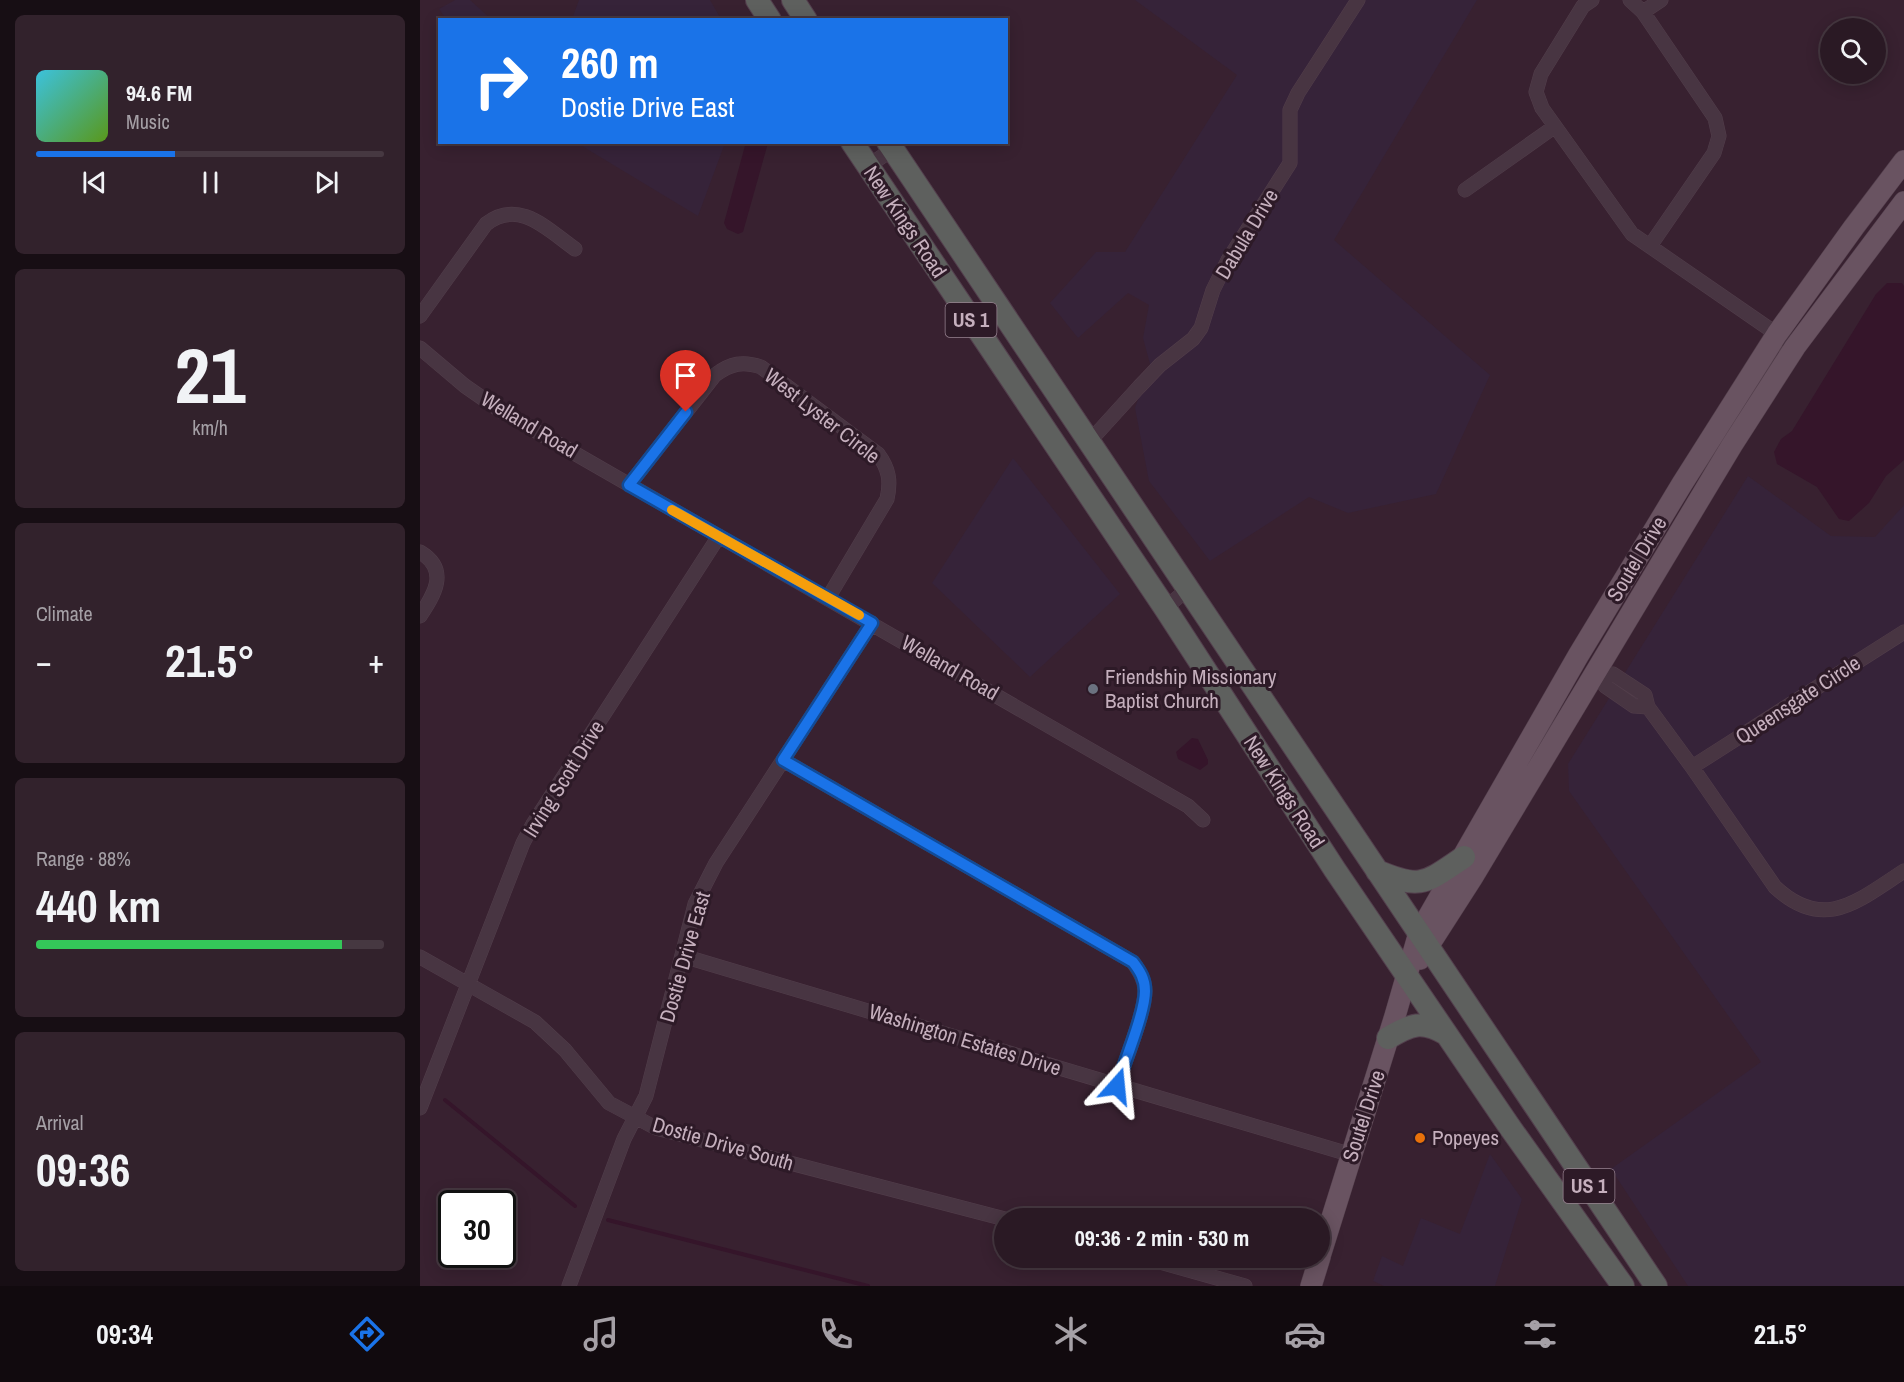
<!DOCTYPE html>
<meta charset="utf-8">
<style>
:root{--surface:#2a1924;--page:#32222c;--text:#f1f3f6;--muted:#a5a0a6;--line:#463841;--accent:#1a73e8}
body{margin:0;font-family:"Archivo Narrow",sans-serif;background:var(--page);color:var(--text);height:100vh;display:flex;flex-direction:column;font-size:22px;white-space:nowrap}
*{box-sizing:border-box;margin:0}
p{font-size:20px;color:var(--muted)}
.icon{flex:none;width:33px;height:33px;fill:none;stroke:currentColor;stroke-width:2;stroke-linecap:round;stroke-linejoin:round}
.map{position:relative;flex:1;overflow:hidden}
.side{display:flex;flex-direction:column;gap:15px;padding:15px;background:#170e14;width:420px}
.side>*{flex:none}
.hud{position:absolute;left:18px;top:18px;width:570px;height:126px;border-radius:0px;box-shadow:0 3px 15px #0003,0 0 0 2px var(--line);background:#1a73e8;color:#fff;overflow:hidden}
.controls{position:absolute;left:1400px;top:18px;display:grid;gap:12px}
.controls a{display:grid;place-items:center;width:66px;height:66px;border-radius:50%;background:var(--surface);box-shadow:0 3px 15px #0003,0 0 0 2px var(--line);font-size:30px}
.speed{position:absolute;left:18px;top:1190px;display:flex;gap:12px;font-size:30px;font-weight:700;text-align:center}
.speed>*{display:grid;place-content:center;width:78px;height:78px;border-radius:50%;background:var(--surface);box-shadow:0 3px 15px #0003,0 0 0 2px var(--line);line-height:1}
.speed .limit{border:3px solid #111;border-radius:9px;background:#fff;color:#111}
.pin{position:absolute;display:grid;place-items:center;width:51px;height:51px;color:#fff;margin:-62px -26px;border-radius:50% 50% 50% 0;rotate:-45deg;box-shadow:0 0 6px #0007}
.pin .icon{rotate:45deg}
.me{position:absolute;width:66px;margin:-33px;rotate:18deg;stroke-linejoin:round;filter:drop-shadow(0 0 4px #0008)}
.turn{display:flex;align-items:center;gap:21px;height:126px;padding:0 24px;font-size:27px}
.turn .icon{width:78px;height:78px;stroke-width:2.5}
.turn b{display:block;font-size:42px;line-height:51px}
.big{font-size:45px;font-weight:700;line-height:1.1}
.side .tile{flex:1;display:flex;flex-direction:column;justify-content:center;gap:9px;min-width:0;padding:0 21px;border-radius:9px;background:var(--page)}
.side .dial{align-items:center;gap:0}
.dial b{font-size:78px;line-height:1}
.song{display:flex;align-items:center;gap:18px}
.cover{width:72px;height:72px;border-radius:9px;background:linear-gradient(135deg,hsl(190 70% 55%),hsl(90 70% 35%))}
.played{height:6px;border-radius:3px;background:linear-gradient(90deg,var(--accent) 40%,var(--line) 40%)}
.keys{display:flex;justify-content:space-around;direction:ltr}
.heat{display:flex;justify-content:space-between;align-items:center;font-size:33px;direction:ltr}
.charge{height:9px;border-radius:4px;background:linear-gradient(90deg,#34c759 88%,var(--line) 0)}
.trip{position:absolute;left:574px;top:1208px;width:336px;height:60px;border-radius:30px;background:var(--surface);box-shadow:0 3px 15px #0003,0 0 0 2px var(--line);font-weight:700;line-height:60px;text-align:center}
.menu{display:flex;height:96px;justify-content:space-around;align-items:center;background:#110a0e;color:var(--muted)}
.menu .icon{width:42px;height:42px}
.menu .current{color:var(--accent)}
.menu b{font-size:27px;color:var(--text)}
main{display:flex;flex:1;min-height:0}
.map>svg:first-child{display:block}
.green{fill:#362339}
.water{fill:#35152a}
.lines{fill:none;stroke-linecap:round;stroke-linejoin:round}
.stream{stroke:#35152a;stroke-width:4}
.minor-casing{stroke:#523e4b;stroke-width:15}
.primary-casing{stroke:#523e4b;stroke-width:22}
.trunk-casing{stroke:#533f4d;stroke-width:24}
.minor{stroke:#483542;stroke-width:14}
.primary{stroke:#695361;stroke-width:21}
.trunk{stroke:#5e605e;stroke-width:22}
.route-casing{stroke:#114b97;stroke-width:15}
.route{stroke:#1a73e8;stroke-width:10}
.slow{stroke:#f59e0b;stroke-width:10}
.worship-dot{fill:#6b7280;stroke:#2d1a27;stroke-width:2}
.food-dot{fill:#e8710a;stroke:#2d1a27;stroke-width:2}
.labels{text-anchor:middle;stroke-width:6;stroke-linejoin:round;paint-order:stroke}
.shield{fill:#2d1a27;stroke:#978290;stroke-width:1.5}
.shield-label{font-size:20px;font-weight:bold;fill:#c5afbd}
.street-label{font-size:21px;fill:#c5afbd;stroke:#2d1a27}
.poi-label{font-size:21px;fill:#c5afbd;stroke:#2d1a27;text-anchor:start}
</style>
<main>
<section class="side">
<div class="tile">
<div class="song"><i class="cover"></i><div><b>94.6 FM</b><p>Music</p></div></div>
<div class="played"></div>
<div class="keys"><svg class="icon" aria-label="previous" viewBox="0 0 24 24"><path d="M18 5L8 12l10 7zM5 5v14"/></svg><svg class="icon" aria-label="pause" viewBox="0 0 24 24"><path d="M8 5v14M16 5v14"/></svg><svg class="icon" aria-label="next" viewBox="0 0 24 24"><path d="M6 5l10 7-10 7zM19 5v14"/></svg></div>
</div>
<div class="tile dial"><b>21</b><p>km/h</p></div>
<div class="tile"><p>Climate</p>
<div class="heat"><a>−</a><b class="big">21.5°</b><a>+</a></div>
</div>
<div class="tile"><p>Range · 88%</p><b class="big">440 km</b><div class="charge"></div></div>
<div class="tile"><p>Arrival</p><b class="big">09:36</b></div>
</section>
<div class="map">
<svg width="1484" height="1286" viewBox="0 0 1484 1286">
<rect width="100%" height="100%" fill="#382130"/>
<!-- green -->
<path class="green" d="M35,0H50L71,19H26L19,9Z
M159,0H290L301,19H152Z
M715,0H1057L914,240L1070,375L1016,494L928,513L889,497L790,561L729,481L715,408L730,364L723,338L729,305L708,293L658,338L630,303L676,252H705L817,75Z
M157,143L305,142V143L278,216Z
M593,458L700,594L610,677L512,583Z
M1328,476L1411,536L1455,537L1484,505V1286H1268L1191,1169L1341,1062L1149,791L1148,764Z
M1070,1154L1102,1199L1075,1286H964L953,1281L962,1256L983,1266L1001,1218L1040,1234Z"/>
<!-- water -->
<path class="water" d="M326,142L348,143L323,232L318,234L307,229L304,223Z
M1467,283H1482L1484,286V460L1466,476L1449,503L1429,521L1419,519L1397,487L1357,464L1354,452L1361,439L1372,431L1456,294Z
M772,738L778,739L788,760V764L780,770L758,759L756,752Z"/>
<g class="lines">
<!-- stream -->
<path class="stream" d="M25,1100L155,1206
M188,1220L448,1286"/>
<!-- minor casing -->
<g class="minor-casing">
<path id="minor" d="M1172,0L1163,6L1121,74L1116,92L1122,108L1212,234L1364,339
M1210,0L1223,12L1295,118L1299,136L1294,153L1230,246
M1223,12L1241,0
M448,166L473,149
M1045,190L1134,127
M0,316L66,224C99,198 128,230 155,249
M0,348L45,386L81,411L768,806L783,820
M669,442L719,387L740,365L773,339L781,328L793,290L808,260L870,163V110L878,93L938,0
M209,485L295,375C311,363 323,361 341,367L458,454C469,469 471,481 467,499L408,598
M0,552C30,570 14,595 0,616
M745,608L768,589
M1176,672L1183,677L1185,686L1214,706L1228,707
M1183,677L1193,674L1225,695L1228,707L1272,767L1355,887C1404,933 1439,900 1484,871
M363,760L713,962C719,971 725,980 725,991C725,1013 704,1063 697,1086
M1272,767L1484,632
M263,956L932,1155
M0,957L115,1022L145,1050L189,1103L236,1128L585,1219
M0,1108L103,843L113,824L299,536
M722,1257L825,1286
M149,1286L204,1139L226,1096L275,904L296,863L452,623"/>
</g>
<!-- primary casing -->
<g class="primary-casing">
<path id="primary" d="M1000,959L1052,878L1312,445L1375,347L1484,202
M900,1256L975,1016L999,933L1158,656L1262,484L1357,334L1434,227L1484,161
M891,1286L900,1257"/>
</g>
<!-- trunk casing -->
<g class="trunk-casing">
<path id="trunk" d="M337,0L350,20
M373,0L386,20
M432,142L745,608L915,870L1089,1126L1203,1286
M468,142L1236,1286
M957,871C1002,890 1005,883 1044,857
M968,1038C991,1024 1002,1020 1026,1034"/>
</g>
<!-- minor -->
<use href="#minor" class="minor"/>
<!-- primary -->
<use href="#primary" class="primary"/>
<!-- trunk -->
<use href="#trunk" class="trunk"/>
</g>
<g class="lines">
<!-- route casing -->
<g class="route-casing">
<path id="route" d="M266,412L209,485L452,623L363,760L713,962C720,971 725,979 725,991C725,1013 704,1063 697,1086"/>
</g>
<!-- route -->
<use href="#route" class="route"/>
<!-- slow -->
<path class="slow" d="M252,510L439,615"/>
</g>
<!-- markers -->
<circle class="worship-dot" cx="673" cy="689" r="6"/>
<circle class="food-dot" cx="1000" cy="1138" r="6"/>
<g class="labels">
<!-- shield labels -->
<g class="shield">
<rect x="525.5" y="303" width="51" height="34" rx="4.5"/>
<rect x="1143.5" y="1169" width="51" height="34" rx="4.5"/>
</g>
<g class="shield-label">
<text x="551" y="327">US 1</text>
<text x="1169" y="1193">US 1</text>
</g>
<!-- street labels -->
<g class="street-label">
<text transform="translate(485 222) rotate(56)" y="7">New Kings Road</text>
<text transform="translate(827 234) rotate(-59)" y="7">Dabula Drive</text>
<text transform="translate(402 416) rotate(38)" y="7">West Lyster Circle</text>
<text transform="translate(109 425) rotate(31)" y="7">Welland Road</text>
<text transform="translate(1217 559) rotate(-59)" y="7">Soutel Drive</text>
<text transform="translate(530 668) rotate(30)" y="7">Welland Road</text>
<text transform="translate(1378 700) rotate(-33)" y="7">Queensgate Circle</text>
<text transform="translate(144 779) rotate(-58)" y="7">Irving Scott Drive</text>
<text transform="translate(864 792) rotate(57)" y="7">New Kings Road</text>
<text transform="translate(265 957) rotate(-74)" y="7">Dostie Drive East</text>
<text transform="translate(545 1040) rotate(17)" y="7">Washington Estates Drive</text>
<text transform="translate(944 1116) rotate(-72)" y="7">Soutel Drive</text>
<text transform="translate(303 1144) rotate(16)" y="7">Dostie Drive South</text>
</g>
<!-- poi labels -->
<g class="poi-label">
<text x="685" y="684">Friendship Missionary<tspan x="685" dy="24">Baptist Church</tspan></text>
<text x="1012" y="1145">Popeyes</text>
</g>
</g>
</svg>
<div class="controls">
<a><svg class="icon" aria-label="search" viewBox="0 0 24 24"><circle cx="10" cy="10" r="6"/><path d="M15 15l6 6"/></svg></a>
</div>
<div class="speed"><div class="limit">30</div></div>
<div class="pin" style="left:266px;top:412px;background:#d93025"><svg class="icon" aria-label="arrive" viewBox="0 0 24 24"><path d="M6 21V4h12l-3 4 3 4H6"/></svg></div>
<svg class="me" style="left:697px;top:1086px" viewBox="-20 -20 40 40"><path d="M0-17L14 15 0 8-14 15z" fill="#1a73e8" stroke="#fff" stroke-width="4"/></svg>
<div class="trip">09:36 · 2 min · 530 m</div>
<div class="hud">
<div class="turn"><svg class="icon" aria-label="right" viewBox="0 0 24 24"><path d="M7 20v-9h11M14 6l5 5-5 5"/></svg><div><b>260 m</b>Dostie Drive East</div></div>
</div>
</div>
</main>
<nav class="menu">
<b>09:34</b>
<svg class="icon current" aria-label="directions" viewBox="0 0 24 24"><path d="M12 3l9 9-9 9-9-9zM9 14v-3h6M13 9l2 2-2 2"/></svg>
<svg class="icon" aria-label="music" viewBox="0 0 24 24"><path d="M9 18V5l10-2v13"/><circle cx="6" cy="18" r="3"/><circle cx="16" cy="16" r="3"/></svg>
<svg class="icon" aria-label="phone" viewBox="0 0 24 24"><path d="M5 4h4l2 5-3 2q2 4 5 5l2-3 5 2v4C11 20 4 13 5 4z"/></svg>
<svg class="icon" aria-label="climate" viewBox="0 0 24 24"><path d="M12 3v18M4 7l16 10M4 17L20 7"/></svg>
<svg class="icon" aria-label="car" viewBox="0 0 24 24"><path d="M5 17H2v-5l4-1 3-4h7l3 4 3 1v5h-3M9 17h6M6 11h13"/><circle cx="7" cy="17" r="2"/><circle cx="17" cy="17" r="2"/></svg>
<svg class="icon" aria-label="filters" viewBox="0 0 24 24"><path d="M4 7h16M4 17h16"/><circle cx="9" cy="7" r="2"/><circle cx="15" cy="17" r="2"/></svg>
<b>21.5°</b>
</nav>
